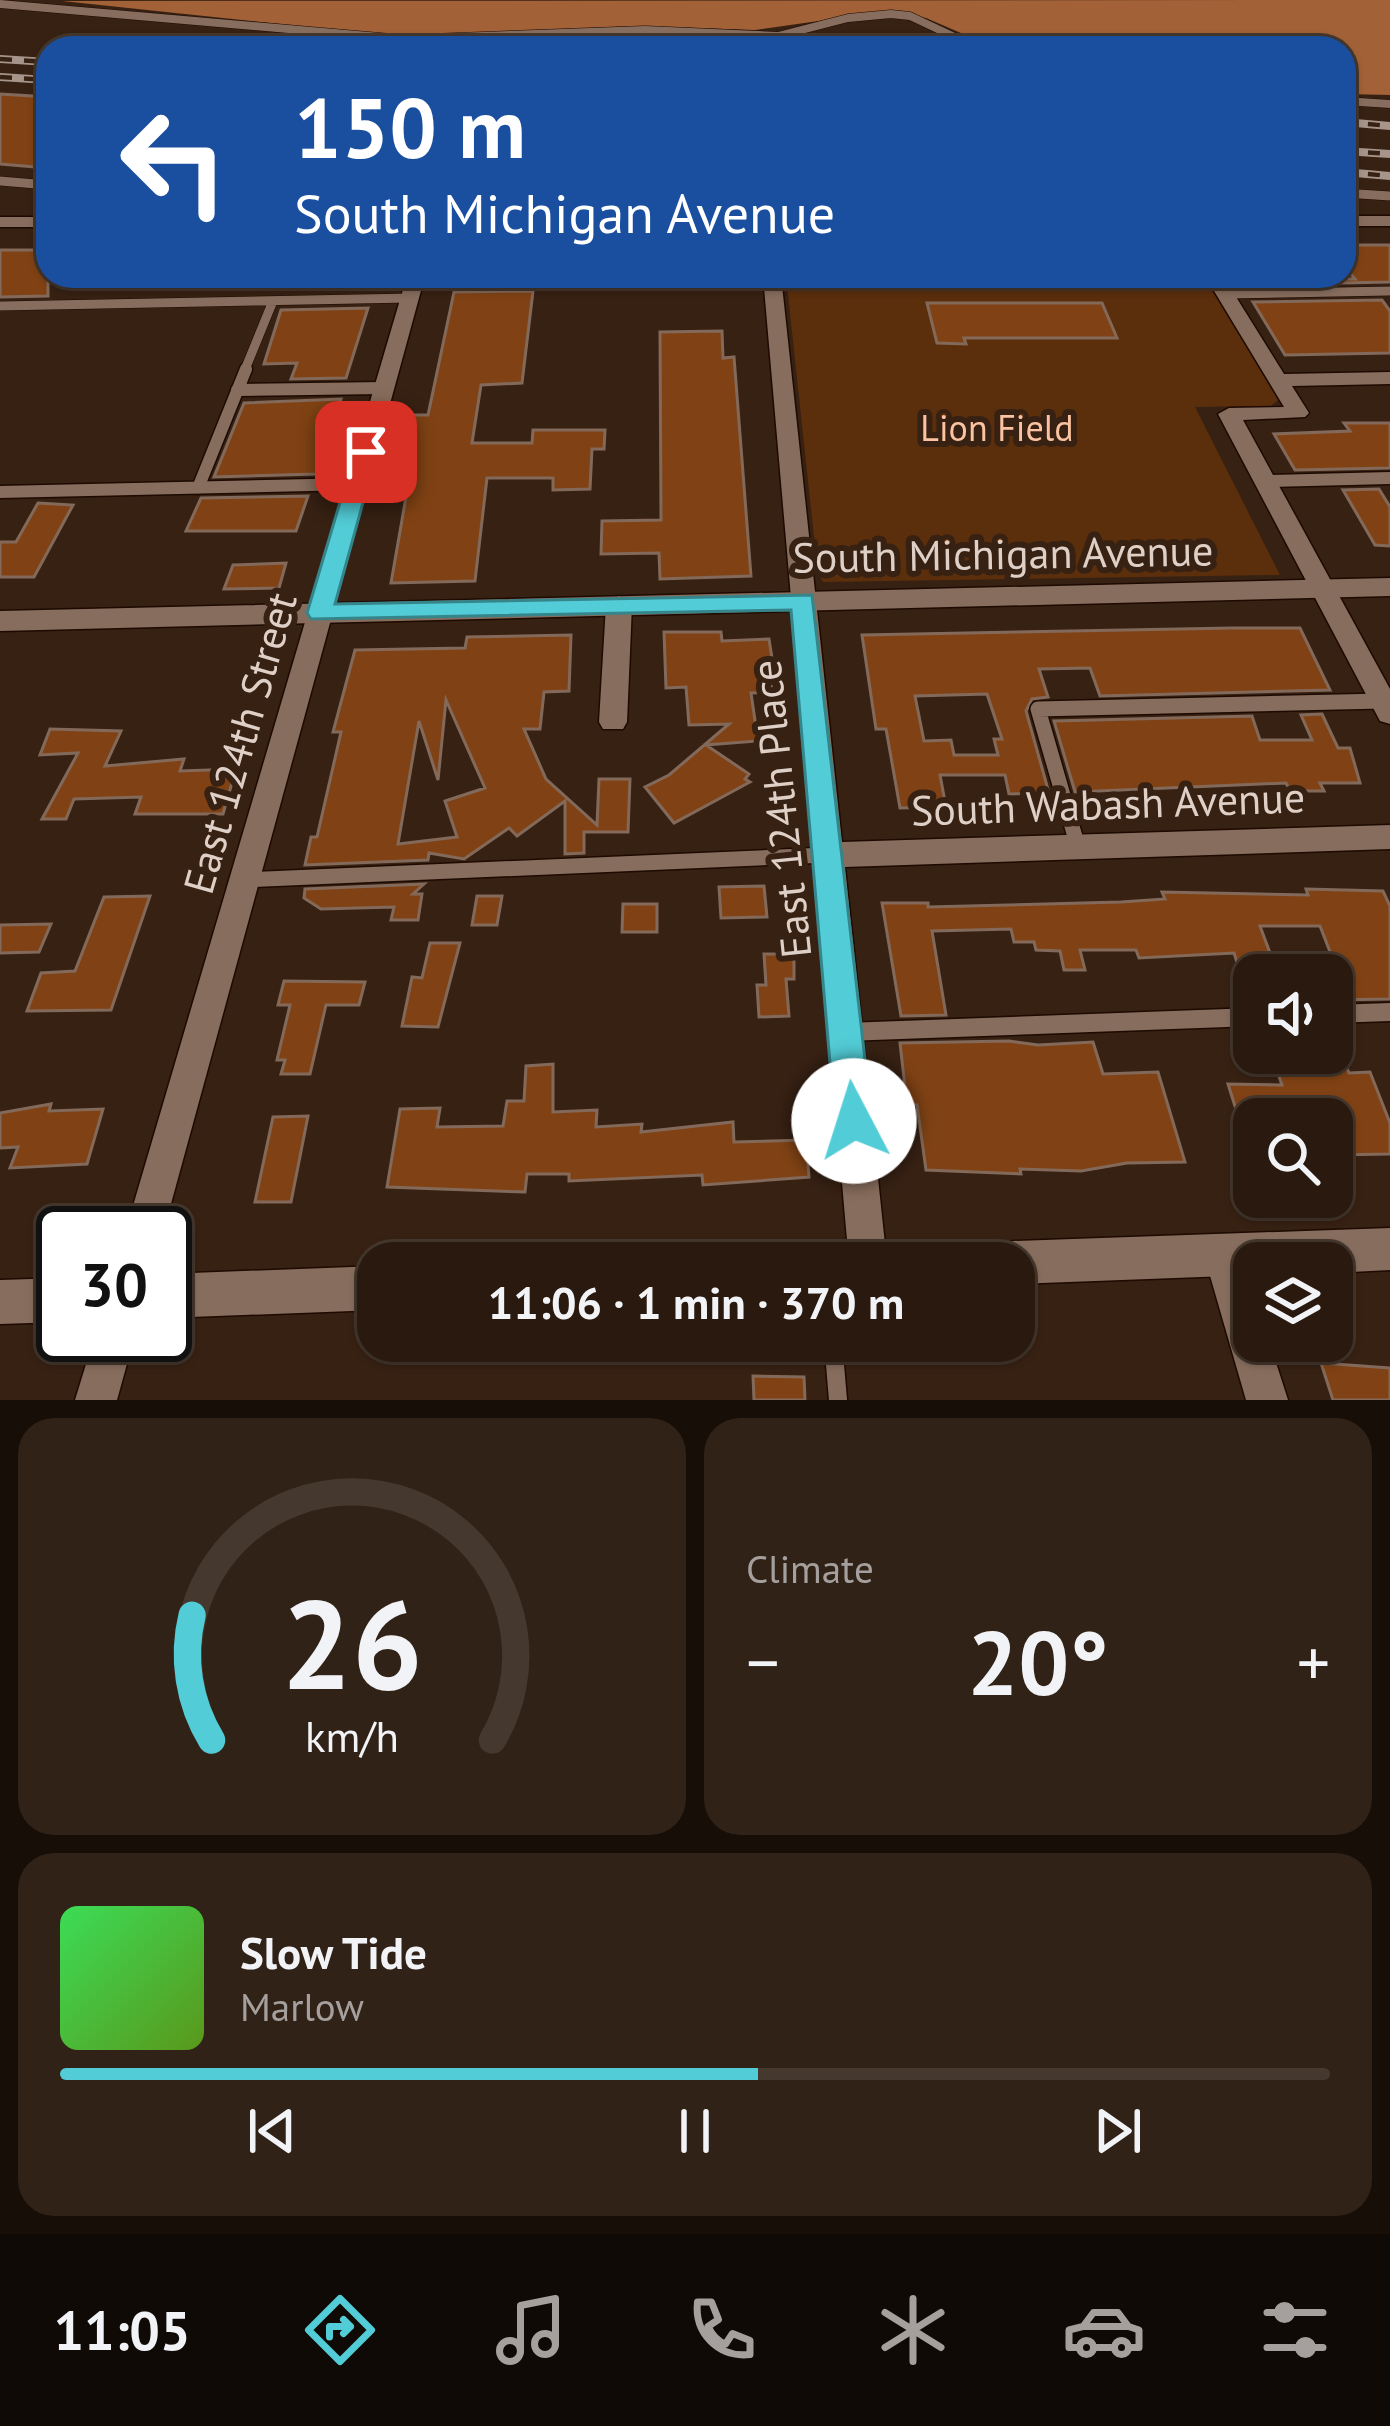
<!DOCTYPE html>
<meta charset="utf-8">
<style>
:root{--surface:#29190e;--page:#312217;--text:#f1f3f6;--muted:#a5a09e;--line:#45382e;--accent:#52ccd6}
body{margin:0;font-family:"PT Sans",sans-serif;background:var(--page);color:var(--text);height:100vh;display:flex;flex-direction:column;font-size:45px;white-space:nowrap}
*{box-sizing:border-box;margin:0}
p{font-size:39px;color:var(--muted)}
.icon{flex:none;width:66px;height:66px;fill:none;stroke:currentColor;stroke-width:2;stroke-linecap:round;stroke-linejoin:round}
.map{position:relative;height:1400px;overflow:hidden}
.panel{display:flex;flex-direction:column;gap:18px;padding:18px;background:#170e08;flex:1}
.panel>*{flex:none}
.hud{position:absolute;left:36px;top:36px;width:1320px;height:252px;border-radius:36px;box-shadow:0 3px 9px #0004,0 0 0 3px var(--line);background:#1a4fa0;color:#fff;overflow:hidden}
.controls{position:absolute;left:1233px;top:954px;display:grid;gap:24px}
.controls a{display:grid;place-items:center;width:120px;height:120px;border-radius:24px;background:var(--surface);box-shadow:0 3px 9px #0004,0 0 0 3px var(--line);font-size:60px}
.speed{position:absolute;left:36px;top:1206px;display:flex;gap:24px;font-size:60px;font-weight:700;text-align:center}
.speed>*{display:grid;place-content:center;width:156px;height:156px;border-radius:50%;background:var(--surface);box-shadow:0 3px 9px #0004,0 0 0 3px var(--line);line-height:1}
.speed .limit{border:6px solid #111;border-radius:18px;background:#fff;color:#111}
.pin{position:absolute;display:grid;place-items:center;width:102px;height:102px;color:#fff;margin:-51px;border-radius:24px;box-shadow:0 6px 18px #0006}
.me{position:absolute;width:132px;margin:-66px;rotate:355deg;stroke-linejoin:round;filter:drop-shadow(0 0 9px #0008)}
.turn{display:flex;align-items:center;gap:42px;height:252px;padding:0 60px;font-size:54px}
.turn .icon{width:156px;height:156px;stroke-width:2.5}
.turn b{display:block;font-size:84px;line-height:102px}
.big{font-size:90px;font-weight:700;line-height:1.1}
.panel .tile{flex:1;display:flex;flex-direction:column;justify-content:center;gap:18px;min-width:0;padding:0 42px;border-radius:36px;background:var(--page)}
.panel .dial{align-items:center;gap:0}
.dial svg{height:312px;overflow:visible;fill:none;stroke:var(--line);stroke-width:7;stroke-linecap:round;text-anchor:middle}
.dial text{fill:var(--text);stroke:none}
.song{display:flex;align-items:center;gap:36px}
.cover{width:144px;height:144px;border-radius:18px;background:linear-gradient(135deg,hsl(130 70% 55%),hsl(90 70% 35%))}
.played{height:12px;border-radius:6px;background:linear-gradient(90deg,var(--accent) 55%,var(--line) 55%)}
.keys{display:flex;justify-content:space-around;direction:ltr}
.heat{display:flex;justify-content:space-between;align-items:center;font-size:66px;direction:ltr}
.panel .tiles{flex:1;display:grid;gap:18px;grid-template-columns:1fr 1fr}
.tile:last-child{grid-column:span 2}
.trip{position:absolute;left:357px;top:1242px;width:678px;height:120px;border-radius:36px;background:var(--surface);box-shadow:0 3px 9px #0004,0 0 0 3px var(--line);font-weight:700;line-height:120px;text-align:center}
.dock{display:flex;height:192px;justify-content:space-around;align-items:center;background:#100a06;color:var(--muted)}
.dock .icon{width:84px;height:84px}
.dock .active{color:var(--accent)}
.dock b{font-size:54px;color:var(--text)}
.map>svg:first-child{display:block}
.green{fill:#5b2e0c}
.water{fill:#a26136}
.building{fill:#804214;stroke:#836959;stroke-width:3;fill-rule:evenodd}
.lines{fill:none;stroke-linecap:round;stroke-linejoin:round}
.lane-far4-casing{stroke:#1e0a01;stroke-width:9}
.lane-far3-casing{stroke:#1e0a01;stroke-width:10}
.lane-far2-casing{stroke:#1e0a01;stroke-width:15}
.lane-far1-casing{stroke:#1e0a01;stroke-width:18}
.lane-casing{stroke:#1e0a01;stroke-width:21}
.street-casing{stroke:#1e0a01;stroke-width:3}
.secondary-casing{stroke:#1e0a01;stroke-width:3}
.lane-far4{stroke:#876d5d;stroke-width:8}
.lane-far3{stroke:#876d5d;stroke-width:9}
.lane-far2{stroke:#876d5d;stroke-width:12}
.lane-far1{stroke:#876d5d;stroke-width:15}
.lane{stroke:#876d5d;stroke-width:18}
.street{fill:#876d5d;fill-rule:evenodd}
.secondary{fill:#876d5d;fill-rule:evenodd}
.rail-casing{stroke:#a7958b;stroke-width:8}
.rail{stroke:#372113;stroke-width:4.5;stroke-dasharray:12;stroke-linecap:butt}
.route{fill:#52ccd6;stroke:#35858b;stroke-width:3}
.labels{text-anchor:middle;stroke-width:12;stroke-linejoin:round;paint-order:stroke}
.far-park-label{font-size:36px;fill:#fbc3a1;stroke:#372113}
.street-label{font-size:42px;fill:#dfd0c7;stroke:#372113}
</style>
<div class="map">
<svg width="1390" height="1400" viewBox="0 0 1390 1400">
<rect width="100%" height="100%" fill="#372113"/>
<!-- green -->
<path class="green" d="M786,276H1206L1278,400L1271,406L1195,407L1280,575L823,582L818,574Z"/>
<!-- water -->
<path class="water" d="M1390,0V95L1344,94V48H996L926,18L889,11L755,30L637,26L395,36L62,1Z"/>
<!-- building -->
<path class="building" d="M0,94L48,97V168L0,164Z
M1344,245H1390V282L1242,285L1238,278L1355,279L1344,265Z
M0,250H48V296L0,297Z
M533,291L522,383L481,385L472,443H532L533,430H605L604,449H592L590,489L553,490V478H487L475,581L391,583L414,451L404,452L413,415H428L454,292Z
M1382,300L1390,311V353L1285,355L1253,302Z
M927,303H1102L1117,338H964L966,344L937,343Z
M368,308L346,378L291,379L297,363L264,364L281,310Z
M722,331L723,358L734,357L751,576L660,579L659,553L601,554L602,521L661,520L660,332Z
M341,399L317,474L214,477L244,403Z
M1344,423H1390V468L1295,470L1274,434L1350,431Z
M1379,489L1390,507V546L1375,545L1343,490Z
M308,496L296,531H186L201,498Z
M38,503L73,505L34,577H0V542H16Z
M286,563L279,588L224,589L233,565Z
M1232,628H1300L1330,690L1100,696L1090,668L1039,669L1048,697L1032,699L1026,711L1049,793L1009,794L1005,775H940L946,807L900,808L886,729H876L862,635ZM987,694L1002,739H994L998,755H954L951,740L924,741L915,696Z
M664,632H721L722,641L769,639L772,658H767L772,692L751,693L758,741L706,745L749,774L745,779L750,782L674,823L645,787L669,775L729,724L689,725L686,687L666,688Z
M571,635L569,691L544,692L540,729H524L546,779L597,825L599,779H630L628,832H584V853L565,854V801L517,836L509,828L464,859L429,853L428,860L305,865L311,837H317L341,732H333L355,650L465,648L467,637ZM446,700L485,788L445,801L457,837L398,844L419,721L438,780Z
M1322,714L1338,748H1350L1360,783H1320L1324,791H1290L1286,783L1075,792L1054,721L1252,716L1260,740H1312L1301,715Z
M50,729L121,731L105,766L184,759L180,771L236,769L223,814H135L141,797L74,799L66,819H42L78,753L40,755Z
M424,884L413,894H422L418,920H391L394,907L321,909L304,898L305,889Z
M764,886L767,917L721,918L719,887Z
M1306,889L1383,891L1390,906V999L1332,1000V957L1320,926H1260L1270,953H1264L1272,975H1241L1234,953L1139,958L1136,950H1080L1085,970H1064L1060,951L1036,950L1034,942H1014L1011,929L932,931L946,1015L901,1016L882,903H928V907L1121,902L1165,899L1162,892L1308,895Z
M150,896L111,1010L27,1011L41,973L75,971L104,897Z
M477,896H502L497,925H472Z
M623,904H657V932H622Z
M51,924L39,952L0,953V925Z
M430,943H460L438,1027L402,1026L412,977L422,978Z
M764,954H794V979H786L789,1016L759,1017L757,985H766Z
M284,981L365,982L359,1005H326L310,1074H281L285,1060H277L290,1005H278Z
M1009,1041L1038,1045L1093,1042L1103,1074L1158,1072L1185,1162L1127,1163L1081,1171L1020,1169L1021,1174L926,1170L917,1105H907L900,1043Z
M1271,1053H1341L1349,1073L1370,1072L1390,1123V1154L1332,1155V1119H1239L1228,1084L1282,1085Z
M553,1064V1112L597,1110L596,1127L642,1124L641,1132L733,1122L734,1142L806,1140L809,1177L703,1185L702,1175L569,1181V1174H527L525,1192L387,1187L400,1109L440,1108L437,1127L503,1126L507,1101H524L526,1066Z
M51,1104L49,1111L103,1109L87,1164L10,1168L18,1147L0,1148V1113Z
M308,1116L291,1202H255L273,1117Z
M1321,1363L1390,1368V1400H1333Z
M753,1376L804,1377L805,1400H754Z"/>
<g class="lines">
<!-- lane-far4 casing -->
<g class="lane-far4-casing">
<path id="lane-far4" d="M0,4L403,39L645,30L778,36L848,18L891,14L910,16L978,48
M774,48L778,36L927,48
M1344,101L1390,104"/>
</g>
<!-- lane-far3 casing -->
<g class="lane-far3-casing">
<path id="lane-far3" d="M0,181L48,185
M1344,193L1390,196
M726,276H772
M1225,294L1390,291
M0,306L410,298
M244,372L273,301"/>
</g>
<!-- lane-far2 casing -->
<g class="lane-far2-casing">
<path id="lane-far2" d="M237,390L384,388
M1265,481L1390,478
M198,488L246,369
M0,492L357,484"/>
</g>
<!-- lane-far1 casing -->
<g class="lane-far1-casing">
<path id="lane-far1" d="M1078,847L1038,709L1383,701
M244,880L827,855"/>
</g>
<!-- lane casing -->
<g class="lane-casing">
<path id="lane" d="M1332,1014L1390,1012
M845,1032L1254,1017
M833,1341L838,1400"/>
</g>
<!-- street casing -->
<g class="street-casing">
<path id="street" d="M1344,216H1390V226H1344Z
M0,217H48V227H0Z
M407,276H425L163,1233H125Z
M763,276H781L842,842L1390,825V849L845,867L887,1263H849Z
M1205,276H1223L1284,374L1390,372V384L1292,386L1309,413L1305,417L1243,420L1390,689V724L1380,721L1218,414L1229,408L1284,407Z
M619,596L632,605L627,722L623,729H603L599,722L606,605Z
M1223,1236L1237,1241C1251,1276 1254,1304 1254,1341H1269L1288,1400H1246L1204,1255L1209,1241Z
M95,1335H135L117,1400H75Z"/>
</g>
<!-- secondary casing -->
<g class="secondary-casing">
<path id="secondary" d="M1390,578V596L0,631V611Z
M1390,1228V1270L1332,1273V1263H1254V1275L1014,1284V1263H991L998,1248L1013,1241Z
M378,1266V1310L165,1318V1274Z
M63,1278V1322L0,1324V1280Z"/>
</g>
<!-- lane-far4 -->
<use href="#lane-far4" class="lane-far4"/>
<!-- lane-far3 -->
<use href="#lane-far3" class="lane-far3"/>
<!-- lane-far2 -->
<use href="#lane-far2" class="lane-far2"/>
<!-- lane-far1 -->
<use href="#lane-far1" class="lane-far1"/>
<!-- lane -->
<use href="#lane" class="lane"/>
<!-- street -->
<use href="#street" class="street"/>
<!-- secondary -->
<use href="#secondary" class="secondary"/>
<!-- rail casing -->
<g class="rail-casing">
<path id="rail" d="M0,59L48,62
M0,77L48,80
M1344,122L1390,126
M1344,151L1390,154
M1344,172L1390,176"/>
</g>
<!-- rail -->
<use href="#rail" class="rail"/>
</g>
<!-- route -->
<path class="route" d="M366,446L377,452L335,604L812,595L872,1121L866,1133L854,1139L841,1133L835,1121L791,610L311,619L307,613L355,452Z"/>
<g class="labels">
<!-- far-park labels -->
<g class="far-park-label">
<text x="997" y="441">Lion Field</text>
</g>
<!-- street labels -->
<g class="street-label">
<text transform="translate(1003 554) rotate(-1)" y="15">South Michigan Avenue</text>
<text transform="translate(240 743) rotate(-74)" y="15">East 124th Street</text>
<text transform="translate(1108 804) rotate(-2)" y="15">South Wabash Avenue</text>
<text transform="translate(781 809) rotate(-96)" y="15">East 124th Place</text>
</g>
</g>
</svg>
<div class="controls">
<a><svg class="icon" aria-label="sound" viewBox="0 0 24 24"><path d="M4 9h4l5-4v14l-5-4H4zM17 9q2 3 0 6"/></svg></a>
<a><svg class="icon" aria-label="search" viewBox="0 0 24 24"><circle cx="10" cy="10" r="6"/><path d="M15 15l6 6"/></svg></a>
<a><svg class="icon" aria-label="layers" viewBox="0 0 24 24"><path d="M12 4l9 5-9 5-9-5zM3 14l9 5 9-5"/></svg></a>
</div>
<div class="speed"><div class="limit">30</div></div>
<div class="pin" style="left:366px;top:452px;background:#d93025"><svg class="icon" aria-label="arrive" viewBox="0 0 24 24"><path d="M6 21V4h12l-3 4 3 4H6"/></svg></div>
<svg class="me" style="left:854px;top:1121px" viewBox="-20 -20 40 40"><circle r="19" fill="#fff"/><path d="M0-13L10 11 0 6-10 11z" fill="#52ccd6"/></svg>
<div class="trip">11:06 · 1 min · 370 m</div>
<div class="hud">
<div class="turn"><svg class="icon" aria-label="left" viewBox="0 0 24 24"><path d="M17 20v-9H6M10 6l-5 5 5 5"/></svg><div><b>150 m</b>South Michigan Avenue</div></div>
</div>
</div>
<section class="panel">
<div class="tiles">
<div class="tile dial"><svg viewBox="0 0 100 80">
<path d="M14 69A42 42 0 1 1 86 69"/>
<path d="M14 69A42 42 0 0 1 9 37" stroke="#52ccd6"/>
<text x="50" y="56" font-size="32" font-weight="700">26</text>
<text x="50" y="72" font-size="11">km/h</text>
</svg></div>
<div class="tile"><p>Climate</p>
<div class="heat"><a>−</a><b class="big">20°</b><a>+</a></div>
</div>
<div class="tile">
<div class="song"><i class="cover"></i><div><b>Slow Tide</b><p>Marlow</p></div></div>
<div class="played"></div>
<div class="keys"><svg class="icon" aria-label="previous" viewBox="0 0 24 24"><path d="M18 5L8 12l10 7zM5 5v14"/></svg><svg class="icon" aria-label="pause" viewBox="0 0 24 24"><path d="M8 5v14M16 5v14"/></svg><svg class="icon" aria-label="next" viewBox="0 0 24 24"><path d="M6 5l10 7-10 7zM19 5v14"/></svg></div>
</div>
</div>
</section>
<nav class="dock">
<b>11:05</b>
<svg class="icon active" aria-label="directions" viewBox="0 0 24 24"><path d="M12 3l9 9-9 9-9-9zM9 14v-3h6M13 9l2 2-2 2"/></svg>
<svg class="icon" aria-label="music" viewBox="0 0 24 24"><path d="M9 18V5l10-2v13"/><circle cx="6" cy="18" r="3"/><circle cx="16" cy="16" r="3"/></svg>
<svg class="icon" aria-label="phone" viewBox="0 0 24 24"><path d="M5 4h4l2 5-3 2q2 4 5 5l2-3 5 2v4C11 20 4 13 5 4z"/></svg>
<svg class="icon" aria-label="climate" viewBox="0 0 24 24"><path d="M12 3v18M4 7l16 10M4 17L20 7"/></svg>
<svg class="icon" aria-label="car" viewBox="0 0 24 24"><path d="M5 17H2v-5l4-1 3-4h7l3 4 3 1v5h-3M9 17h6M6 11h13"/><circle cx="7" cy="17" r="2"/><circle cx="17" cy="17" r="2"/></svg>
<svg class="icon" aria-label="filters" viewBox="0 0 24 24"><path d="M4 7h16M4 17h16"/><circle cx="9" cy="7" r="2"/><circle cx="15" cy="17" r="2"/></svg>
</nav>
